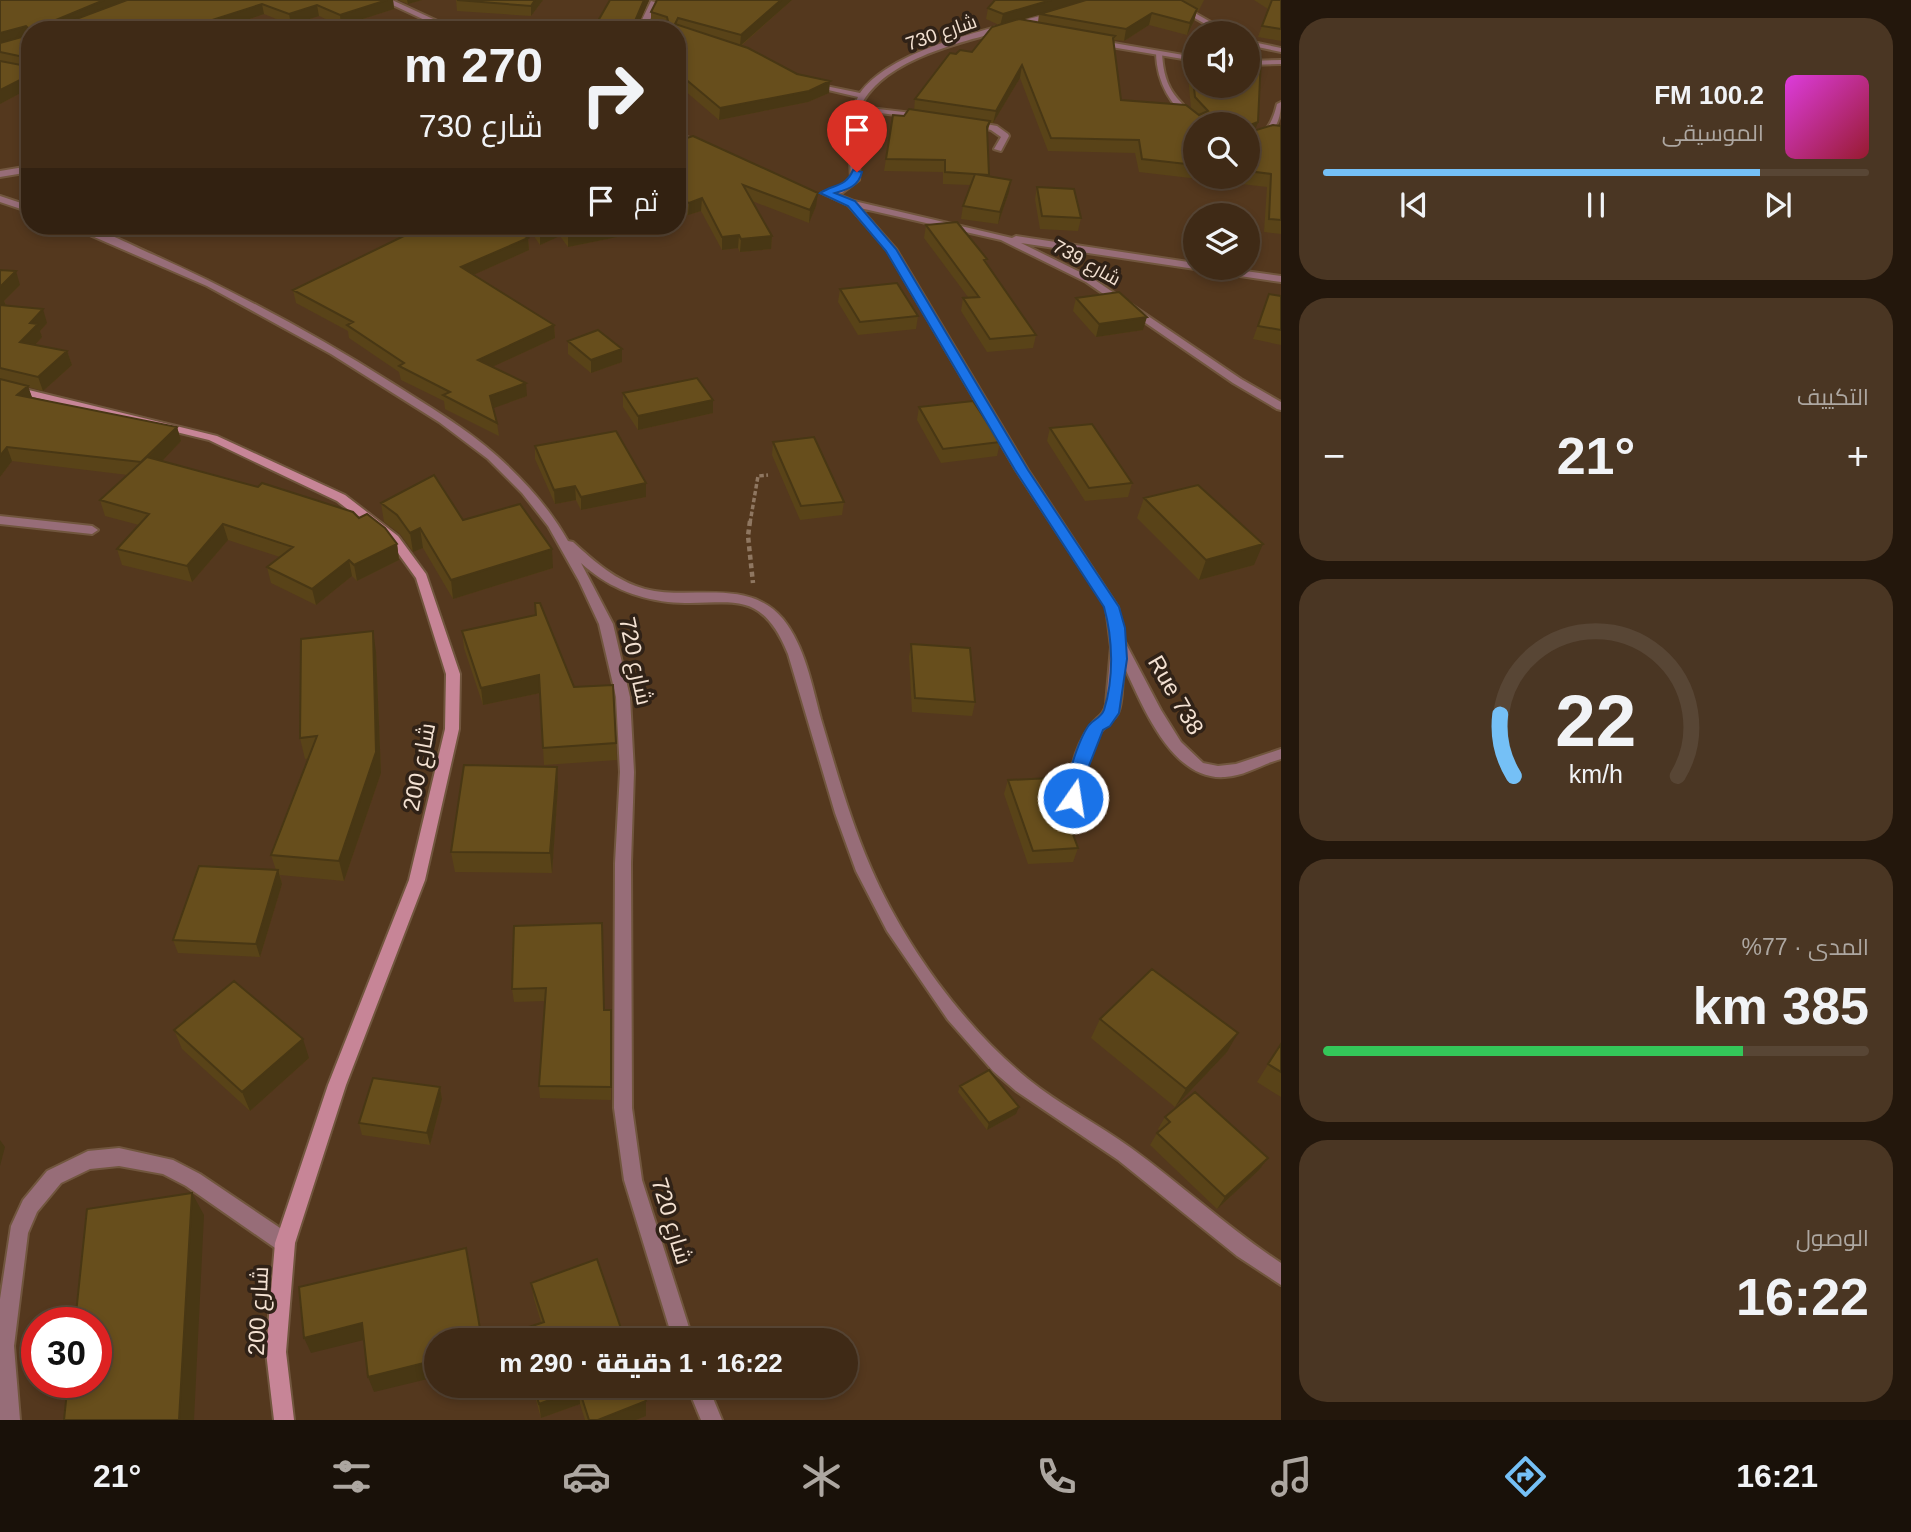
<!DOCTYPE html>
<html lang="ar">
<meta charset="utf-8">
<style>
:root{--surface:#3f2a16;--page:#4a3623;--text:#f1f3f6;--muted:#ada7a1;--line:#584635;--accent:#75c0f6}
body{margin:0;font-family:Arial,Cairo,sans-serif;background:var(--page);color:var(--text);direction:rtl;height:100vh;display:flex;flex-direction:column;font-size:26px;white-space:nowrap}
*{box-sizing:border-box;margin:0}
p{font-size:23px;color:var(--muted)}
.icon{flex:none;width:38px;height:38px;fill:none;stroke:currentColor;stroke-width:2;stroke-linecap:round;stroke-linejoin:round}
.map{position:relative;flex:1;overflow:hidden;direction:ltr}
.drawer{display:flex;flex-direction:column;gap:18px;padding:18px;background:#23170c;width:630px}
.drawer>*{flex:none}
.top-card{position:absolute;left:21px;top:21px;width:665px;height:214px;border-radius:28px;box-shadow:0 4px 10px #0003,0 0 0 2px var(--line);direction:rtl;background:#3f2a16;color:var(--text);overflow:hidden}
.buttons{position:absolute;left:1183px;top:21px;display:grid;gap:14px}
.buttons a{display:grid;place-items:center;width:77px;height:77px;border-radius:50%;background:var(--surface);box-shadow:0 4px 10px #0003,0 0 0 2px var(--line);font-size:35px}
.speed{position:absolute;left:21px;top:1307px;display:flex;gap:14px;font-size:35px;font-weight:700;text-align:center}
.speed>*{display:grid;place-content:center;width:91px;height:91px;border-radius:50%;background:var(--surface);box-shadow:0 4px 10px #0003,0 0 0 2px var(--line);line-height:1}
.speed .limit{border:10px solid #d22;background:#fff;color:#111}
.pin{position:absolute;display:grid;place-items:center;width:60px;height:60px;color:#fff;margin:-72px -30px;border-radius:50% 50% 50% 0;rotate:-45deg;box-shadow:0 0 7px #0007}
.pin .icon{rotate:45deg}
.me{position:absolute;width:77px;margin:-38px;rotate:13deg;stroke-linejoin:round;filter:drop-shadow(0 0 5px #0008)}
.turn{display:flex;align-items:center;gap:24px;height:147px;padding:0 28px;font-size:32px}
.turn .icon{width:91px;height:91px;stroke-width:2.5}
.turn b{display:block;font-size:49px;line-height:60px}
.then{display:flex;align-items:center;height:66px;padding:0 28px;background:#0003;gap:14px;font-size:26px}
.big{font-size:52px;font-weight:800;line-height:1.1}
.drawer .card{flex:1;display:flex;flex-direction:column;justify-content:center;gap:10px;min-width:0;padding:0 24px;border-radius:28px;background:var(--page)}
.drawer .dial{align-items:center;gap:0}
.dial svg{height:182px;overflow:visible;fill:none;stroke:var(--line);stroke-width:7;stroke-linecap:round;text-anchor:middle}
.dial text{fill:var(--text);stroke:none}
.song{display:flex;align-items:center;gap:21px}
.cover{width:84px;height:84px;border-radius:10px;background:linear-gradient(135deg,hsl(300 70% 55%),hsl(350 70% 35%))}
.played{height:7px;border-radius:4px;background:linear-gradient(90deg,var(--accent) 80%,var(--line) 80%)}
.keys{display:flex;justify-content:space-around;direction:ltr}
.heat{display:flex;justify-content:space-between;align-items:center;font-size:38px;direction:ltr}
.charge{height:10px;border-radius:5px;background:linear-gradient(90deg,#34c759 77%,var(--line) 0)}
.trip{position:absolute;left:424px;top:1328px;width:434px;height:70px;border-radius:35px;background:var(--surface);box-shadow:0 4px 10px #0003,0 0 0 2px var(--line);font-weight:800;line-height:70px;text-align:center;direction:rtl}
.menu{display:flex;height:112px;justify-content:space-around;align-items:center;background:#191109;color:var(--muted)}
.menu .icon{width:49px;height:49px}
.menu .selected{color:var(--accent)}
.menu b{font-size:32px;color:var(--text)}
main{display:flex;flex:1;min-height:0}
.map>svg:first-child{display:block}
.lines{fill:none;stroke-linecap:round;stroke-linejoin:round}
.service-casing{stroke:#71563e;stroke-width:4}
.minor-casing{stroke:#71563e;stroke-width:4}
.secondary-casing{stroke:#71563e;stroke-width:4}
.path-far1{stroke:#8f7761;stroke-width:3.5;stroke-dasharray:4.5 2.5;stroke-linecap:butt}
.path{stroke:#8f7761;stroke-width:4.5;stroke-dasharray:5 3.5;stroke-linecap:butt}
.service{fill:#976d78;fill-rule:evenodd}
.minor{fill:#976d78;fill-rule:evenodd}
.secondary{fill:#c78597;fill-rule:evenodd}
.wall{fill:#594318;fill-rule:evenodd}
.shaded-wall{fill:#483714}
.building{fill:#674e1c;stroke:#483714;stroke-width:2}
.route{fill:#1a73e8;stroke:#114b97;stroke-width:2}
.labels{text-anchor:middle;stroke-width:7;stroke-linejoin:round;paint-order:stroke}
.far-street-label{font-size:19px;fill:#f3e1d2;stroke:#302217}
.street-label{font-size:23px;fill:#f3e1d2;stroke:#302217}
</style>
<main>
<section class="drawer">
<div class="card">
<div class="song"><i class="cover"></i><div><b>100.2 FM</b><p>الموسيقى</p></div></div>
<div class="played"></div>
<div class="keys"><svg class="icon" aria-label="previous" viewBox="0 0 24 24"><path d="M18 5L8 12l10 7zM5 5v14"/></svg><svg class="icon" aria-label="pause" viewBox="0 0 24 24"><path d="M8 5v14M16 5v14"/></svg><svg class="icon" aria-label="next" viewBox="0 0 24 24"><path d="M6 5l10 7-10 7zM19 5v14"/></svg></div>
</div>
<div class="card"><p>التكييف</p>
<div class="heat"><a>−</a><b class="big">21°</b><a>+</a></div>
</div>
<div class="card dial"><svg viewBox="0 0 100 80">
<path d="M14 69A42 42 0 1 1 86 69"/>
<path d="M14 69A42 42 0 0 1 8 42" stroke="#75c0f6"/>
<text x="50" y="56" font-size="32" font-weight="700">22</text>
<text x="50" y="72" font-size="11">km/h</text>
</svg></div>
<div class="card"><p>المدى · 77%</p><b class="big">385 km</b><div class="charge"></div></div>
<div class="card"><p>الوصول</p><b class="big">16:22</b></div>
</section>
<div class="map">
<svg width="1281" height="1420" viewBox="0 0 1281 1420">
<rect width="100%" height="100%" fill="#54381e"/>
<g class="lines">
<!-- service casing -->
<g class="service-casing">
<path id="service" d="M1159,51L1162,53C1164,93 1179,99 1202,124L1195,125C1171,106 1157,84 1156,53Z
M1281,102C1281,125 1271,139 1248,143V139C1267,135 1273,121 1277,104Z
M852,106L921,114L925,116L921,118L855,110H852Z
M970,121L997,126L1008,134L1009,136L1001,151L994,149L1001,137L991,130L970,125Z"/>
</g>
<!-- minor casing -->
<g class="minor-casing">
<path id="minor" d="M382,0H392L457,30H446Z
M1163,0H1172L1230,33H1221Z
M651,1L658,3L645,30H637Z
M1052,13L1059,15C1044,23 1023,25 1007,30C960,42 878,61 859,110C850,132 862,157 859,180L842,193L837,194L854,201L1012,238L1016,236L1195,263V268H1198L1195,269L1021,243L1092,278L1241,379L1281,402V410L1277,409L1233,383L1086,282L1001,240L860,208L896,249L1028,470L1118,607L1124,640L1161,710L1181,742L1203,763L1218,766L1236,764L1281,749V759C1262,764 1245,776 1225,777C1171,781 1142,704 1123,664C1122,678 1124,699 1118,713C1113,722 1105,725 1100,733C1084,755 1081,787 1082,813L1079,817H1069L1066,813C1067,783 1072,751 1090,726C1096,717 1104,716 1106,704L1111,647L1106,607L1016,470L887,250L848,205L822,193L836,189L851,179L848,120L858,97L807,85L811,83L860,93C894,46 999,27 1052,13Z
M1096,40L1195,57V61L1093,44L1092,42Z
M1248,41L1281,48V52L1248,45Z
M1281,60V64L1248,65V61Z
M677,133L703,143L704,145L697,147L677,138Z
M30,166V172L0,177V171Z
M0,196L30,206V212L0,202Z
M69,226C97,225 128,244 154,255C236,292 316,335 392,383C428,406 466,428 497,456C525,481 550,509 568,541L573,542C595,562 616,581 645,589C691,601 748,577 783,619C805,646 812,686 821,719C836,769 850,820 871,868C904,944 963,1026 1028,1079C1060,1105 1098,1124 1131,1148C1182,1185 1228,1228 1281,1263V1285L1237,1256L1118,1160L1016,1091L993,1071L948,1020L887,931L856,871L835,813L788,654C759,583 727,608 668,602C635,598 606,586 581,563L613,624L630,697L634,772L631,863L632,1108L642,1180L693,1340H673L624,1180L614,1108L615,863L620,772L616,697L599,624L579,581L548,526L522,493L488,459L439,422L331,354L207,286Z
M1201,268H1224L1281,276V282L1206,271Z
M0,516L92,526L98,530L92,534L0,524Z
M119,1148L173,1160L200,1174L292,1236L295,1243L292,1250L285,1252L278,1250L186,1186L163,1174L119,1166L90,1169L61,1183L37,1212L28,1233L14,1346L20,1420H0V1299L11,1226L23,1200L47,1171L88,1151Z
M687,1386H708L722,1420H701Z"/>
</g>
<!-- secondary casing -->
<g class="secondary-casing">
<path id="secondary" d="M0,383L217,436L345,495L398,536L426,574L460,674L459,729L425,880L346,1085L295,1243L286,1352L294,1420H274L266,1352L275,1243L328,1085L409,880L445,729L446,674L416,578L390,542L337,501L209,440L0,389Z"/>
</g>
<!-- path-far1 -->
<path class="path-far1" d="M750,523L758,476L768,475"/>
<!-- path -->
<path class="path" d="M750,521L748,536L753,583"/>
<!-- service -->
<use href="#service" class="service"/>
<!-- minor -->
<use href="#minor" class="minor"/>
<!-- secondary -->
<use href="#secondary" class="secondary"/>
</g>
<!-- wall -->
<path class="wall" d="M0,0H393L394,9L341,26L319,16L291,25L264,14L218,30H30V88L0,104Z
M398,0H422L408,4Z
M456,0H543L531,16L457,11Z
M610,0H649L640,21H651V12L657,0H651H792L741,46L829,93L808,102L719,120L677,84V30H594V28Z
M995,0H1204L1198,12L1197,11L1194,21L1187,35L1149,25L1124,41L1115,40L1114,44L1121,100L1191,109L1187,64L1190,51L1255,131L1281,126V234L1264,232L1267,187L1139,172L1135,153L1048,151L1020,78L993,123H990L987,134L988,176L1009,192L998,224L961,219L963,206L971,185L943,184V172L884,171L893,115L904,116L914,110L915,99L956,54L972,52L999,25L986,19L988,8ZM1039,14L1038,22L1022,19ZM1195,124H1248V177H1195Z
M1254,0H1281V41L1258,37L1268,9Z
M677,141L816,206L809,223L752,201L772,236L771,249L740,252L738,248L722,250L701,211L688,215L677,208Z
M1037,187L1081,218L1078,231L1040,229L1035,199Z
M926,225L987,259L986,263L1036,335L1033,348L987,352L961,311L963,298L968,297L924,238Z
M387,226H507L528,238L529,250L473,275L554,325L555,338L492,367L527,396L493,408L497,423L499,436L445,409L444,401L401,380L399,372L349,338L348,331L296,303L293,290L403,237Z
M527,226H622V236L568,247L560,236L540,245Z
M0,270L20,285L4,301L6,305L47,323L40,331L42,337L35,345L67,351L72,365L43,391L28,387L32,398L177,427L181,441L162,461L359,518L397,544L399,560L357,581L352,576L316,605L271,583L267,567L280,557L228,540L192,582L122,565L117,549L139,525L105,516L100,500L128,475L12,461L0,477Z
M840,289L918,316L916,329L858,335L838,302Z
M1269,294L1281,296V345L1253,339Z
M1076,298L1143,330L1096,337L1073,311Z
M568,341L622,362L591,373L568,354Z
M623,393L713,400V413L638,430L623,407Z
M919,407L1000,442L997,456L941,463L917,420Z
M1050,428L1132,483L1128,497L1085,501L1047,441Z
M773,442L844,502L842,515L800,520L772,455Z
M535,446L646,483V497L581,510L576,500L555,504L535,459Z
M1144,498L1254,565L1199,580L1137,518Z
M381,503L463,520L553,568L453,599L423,548L413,552L400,534L384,522Z
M536,615L574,687L616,743L617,760L544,765L540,693L483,705L464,648L462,631Z
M911,644L975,702L972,716L912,712L909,657Z
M376,652L381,773L344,881L280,875L282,884L260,957L178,953L173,940L276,870L271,855L309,758L305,759L300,738Z
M1008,780L1078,848L1073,862L1028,864L1004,794Z
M558,787L552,873L455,872L451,852Z
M514,926L604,1010H611V1100L540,1098L539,1086L545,1001L514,1002L512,989Z
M1100,1019L1227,1052L1175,1107L1091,1038Z
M174,1030L309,1058L250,1111L182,1049Z
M1281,1044V1097L1257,1082Z
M960,1086L1016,1114L987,1130L958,1092Z
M440,1087L442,1099L430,1145L362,1135L359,1123Z
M1165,1117L1268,1158L1259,1170L1217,1209L1150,1145L1157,1133L1160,1131L1158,1129Z
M531,1283L625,1340H519L517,1331L541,1322L534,1299Z
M532,1386H641L646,1401V1416L636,1420H585L580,1404L541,1418Z"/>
<!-- shaded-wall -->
<path class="shaded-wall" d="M104,0H132L61,30L56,20Z
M387,0H393L394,9L341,26L340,15Z
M407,0H422L408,4Z
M535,0H543L531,16V6Z
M644,0H649L636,30L635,21Z
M781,0H792L740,46L741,35Z
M1051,0H1091L1000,26L1003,14Z
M262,4L264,14L218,30H181Z
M317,5L319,16L291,25L289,14Z
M1197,9L1194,21L1187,35L1190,23Z
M1152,13L1149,25L1124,41L1126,29Z
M26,26L29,37L0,45V33Z
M1022,65L1020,78L993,123L996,111Z
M30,75V88L0,104V90Z
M830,81L829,93L808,102L719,120L720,108Z
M1258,122L1254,134L1248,137L1250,125Z
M1011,180L1009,192L998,224L1000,212Z
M818,193L816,206L809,223L810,210Z
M702,198L701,211L688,215L689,203Z
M555,226H559L560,236L540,245V232Z
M611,226H622V236L568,247V234Z
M739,235L738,248L722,250V237Z
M772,236L771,249L740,252L741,239Z
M528,238L529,250L462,280L461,267Z
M16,271L20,285L4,301L7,308L0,316V287Z
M43,309L47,323L40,331L42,337L25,356L20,342L30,323Z
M1147,317L1143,330L1096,337L1099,324Z
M554,325L555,338L479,373L478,360Z
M622,349V362L591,373V360Z
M67,351L72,365L43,391L38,377Z
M526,383L527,396L491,409L490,396Z
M28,386L33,400L17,395Z
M713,400V413L638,430V416Z
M177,427L181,441L147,477L142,463Z
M7,447L12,461L0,477V456Z
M646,483V497L581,510V497Z
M575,486L576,500L555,504L554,490Z
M223,524L228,540L192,582L187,566Z
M420,528L423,548L413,552L410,533Z
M397,544L399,560L357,581L354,565Z
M1263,544L1254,565L1199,580L1206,560Z
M552,549L553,568L453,599L451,580Z
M349,560L352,576L316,605L312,589Z
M373,631L376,652L381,773L344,881L339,861Z
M539,675L540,693L483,705L481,688Z
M557,767L558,787L552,873L550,853Z
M278,870L282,884L260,957L256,944Z
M1238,1033L1227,1052L1175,1107L1186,1089Z
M303,1039L309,1058L250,1111L242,1092Z
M440,1087L442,1099L430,1145L427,1133Z
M1019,1107L1016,1114L987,1130L989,1123Z
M0,1140L5,1147L0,1166Z
M1268,1158L1259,1170L1217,1209L1225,1197Z
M192,1193L204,1215L194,1420H179Z
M362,1323L368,1339L311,1353L304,1338Z
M436,1360V1377L374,1392L368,1377Z
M579,1389L580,1404L541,1418L539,1404Z
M646,1401V1416L636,1420H598Z"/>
<!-- building -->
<path class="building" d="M0,0H104L56,20L71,21L127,0H387L340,15L317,5L289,14L262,4L181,30H30V75L0,90V61L26,66L29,64V58L0,52V43L29,35V29L26,26L0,33Z
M457,0H535L531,6Z
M610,0H644L635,21H668L667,17L651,12L657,0H781L741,35L678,18L675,24L748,48L797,74L830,81L809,91L720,108L677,72V30H616L594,28Z
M995,0H1051L1003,14L988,8Z
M1086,0H1181L1197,9L1190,23L1152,13L1126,29L1040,14Z
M1272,0H1281V29L1262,26Z
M1019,19L1115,36L1113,38L1121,100L1186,105L1199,115L1208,111L1195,97L1190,51L1195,52V86H1248V56L1261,57L1258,122L1250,125V132L1273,125L1281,126V220L1269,219L1271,174L1248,171V124H1195V165L1142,159L1139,140L1051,138L1022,65L996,111L915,99L950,53L956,54L960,50L972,52L992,27Z
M909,109L990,121L987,127L989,175L945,172V160L886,159L893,115L904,116Z
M693,136L818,193L810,210L743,185L772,236L741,239L739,235L722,237L702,198L689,203L677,196V141Z
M975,174L1011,180L1000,212L963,206Z
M1037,187L1074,189L1081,218L1042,216Z
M957,222L987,259L984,260L1036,335L990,339L963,298L979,297L926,225Z
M403,226H507L528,238L461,267L554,325L478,360L526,383L490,396L497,423L443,395L450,392L399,366L404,363L347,325L353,322L293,290L412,232Z
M535,226H555L540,232Z
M561,226H611L568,234Z
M0,270L16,271L0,287Z
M897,283L918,316L860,322L840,289Z
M1119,292L1147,317L1099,324L1076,298Z
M1269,294L1281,296V330L1258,326Z
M0,305L43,309L30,323L38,324L20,342L67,351L38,377L0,368Z
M598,330L622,349L591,360L568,341Z
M697,378L713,400L638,416L623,393Z
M0,379L28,386L17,395L177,427L141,462L7,447L0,456Z
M973,401L1000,442L943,449L919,407Z
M1092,424L1132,483L1089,488L1050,428Z
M616,431L646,483L581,497L575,486L554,490L535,446Z
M814,437L844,502L801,506L773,442Z
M147,457L258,487L262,483L353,512L359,518L367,514L385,528L397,544L354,565L349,560L312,589L267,567L293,547L223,524L187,566L117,549L149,514L100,500Z
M434,475L463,520L520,504L552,549L451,580L420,528L410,533L397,515L381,503Z
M1198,485L1263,544L1206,560L1144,498Z
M535,603H540L574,687L613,685L616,743L543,748L539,675L481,688L462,631L536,615Z
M373,631L376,752L339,861L271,855L317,736L300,738L301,639Z
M911,644L970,648L975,702L915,698Z
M464,765L557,767L550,853L451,852Z
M1052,778L1078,848L1033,851L1008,780Z
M199,866L278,870L256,944L173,940Z
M602,923L604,1010H611V1087L539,1086L546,988L512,989L514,926Z
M1152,969L1238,1033L1186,1089L1100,1019Z
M234,981L303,1039L242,1092L174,1030Z
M1281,1044V1072L1268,1064Z
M989,1070L1019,1107L989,1123L960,1086Z
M373,1078L440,1087L427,1133L359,1123Z
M1195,1092L1268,1158L1225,1197L1157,1133L1170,1122L1165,1117Z
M192,1193L179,1420H64L68,1382H96V1323H75L87,1209Z
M466,1248L482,1340H436V1360L368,1377L362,1323L304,1338L299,1287Z
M597,1259L625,1340H520L517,1331L544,1322L531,1283Z
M534,1386H641L646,1401L598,1420H589L579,1389L539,1404Z"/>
<!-- route -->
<path class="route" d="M853,170L862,172C858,187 848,189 835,193L855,201L896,249L1028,470L1119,607L1125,628L1127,659L1119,713L1110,726L1103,730L1085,776L1079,802H1067C1061,789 1080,737 1089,725C1094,719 1101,718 1104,710C1114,678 1113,639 1104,607L1015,470L886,251L848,206L820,193C834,184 846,187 853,170Z"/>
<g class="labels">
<!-- far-street labels -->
<g class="far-street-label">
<text transform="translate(941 32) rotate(-19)" y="7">شارع 730</text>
<text transform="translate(1087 262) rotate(29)" y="7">شارع 739</text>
</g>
<!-- street labels -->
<g class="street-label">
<text transform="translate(636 661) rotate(78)" y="8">شارع 720</text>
<text transform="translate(1176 695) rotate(60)" y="8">Rue 738</text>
<text transform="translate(419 767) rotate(-79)" y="8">شارع 200</text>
<text transform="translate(672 1221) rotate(73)" y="8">شارع 720</text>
<text transform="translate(258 1311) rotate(-87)" y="8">شارع 200</text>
</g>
</g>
</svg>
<div class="buttons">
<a><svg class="icon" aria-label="sound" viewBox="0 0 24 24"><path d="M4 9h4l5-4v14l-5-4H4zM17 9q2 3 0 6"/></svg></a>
<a><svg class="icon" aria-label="search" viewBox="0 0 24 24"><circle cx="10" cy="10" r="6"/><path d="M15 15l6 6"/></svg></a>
<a><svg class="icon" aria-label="layers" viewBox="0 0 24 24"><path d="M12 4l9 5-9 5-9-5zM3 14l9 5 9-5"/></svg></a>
</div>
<div class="speed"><div class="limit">30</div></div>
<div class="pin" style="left:857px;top:172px;background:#d93025"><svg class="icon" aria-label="arrive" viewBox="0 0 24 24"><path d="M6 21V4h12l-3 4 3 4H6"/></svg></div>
<svg class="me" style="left:1073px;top:798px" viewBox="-20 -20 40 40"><circle r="17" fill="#1a73e8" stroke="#fff" stroke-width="3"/><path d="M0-11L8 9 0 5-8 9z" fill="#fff"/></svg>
<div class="trip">16:22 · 1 دقيقة · 290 m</div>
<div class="top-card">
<div class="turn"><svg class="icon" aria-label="right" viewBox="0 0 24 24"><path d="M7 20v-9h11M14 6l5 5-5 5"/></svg><div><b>270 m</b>شارع 730</div></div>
<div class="then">ثم<svg class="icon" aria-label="arrive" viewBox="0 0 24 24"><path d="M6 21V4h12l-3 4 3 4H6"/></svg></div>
</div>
</div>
</main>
<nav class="menu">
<b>16:21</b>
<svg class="icon selected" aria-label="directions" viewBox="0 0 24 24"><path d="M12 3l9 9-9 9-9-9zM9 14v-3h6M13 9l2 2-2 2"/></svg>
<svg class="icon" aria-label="music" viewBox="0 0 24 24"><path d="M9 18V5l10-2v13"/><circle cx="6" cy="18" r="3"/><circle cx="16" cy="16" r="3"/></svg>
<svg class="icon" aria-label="phone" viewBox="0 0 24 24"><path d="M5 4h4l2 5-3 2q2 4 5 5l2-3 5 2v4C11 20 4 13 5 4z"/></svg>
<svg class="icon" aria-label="climate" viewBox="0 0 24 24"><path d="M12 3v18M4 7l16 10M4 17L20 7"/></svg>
<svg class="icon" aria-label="car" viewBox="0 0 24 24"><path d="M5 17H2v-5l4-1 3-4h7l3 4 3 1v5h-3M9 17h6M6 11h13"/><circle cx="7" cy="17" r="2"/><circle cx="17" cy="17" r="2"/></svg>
<svg class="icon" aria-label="filters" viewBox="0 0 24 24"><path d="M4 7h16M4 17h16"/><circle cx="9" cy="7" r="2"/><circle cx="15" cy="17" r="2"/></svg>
<b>21°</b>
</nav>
